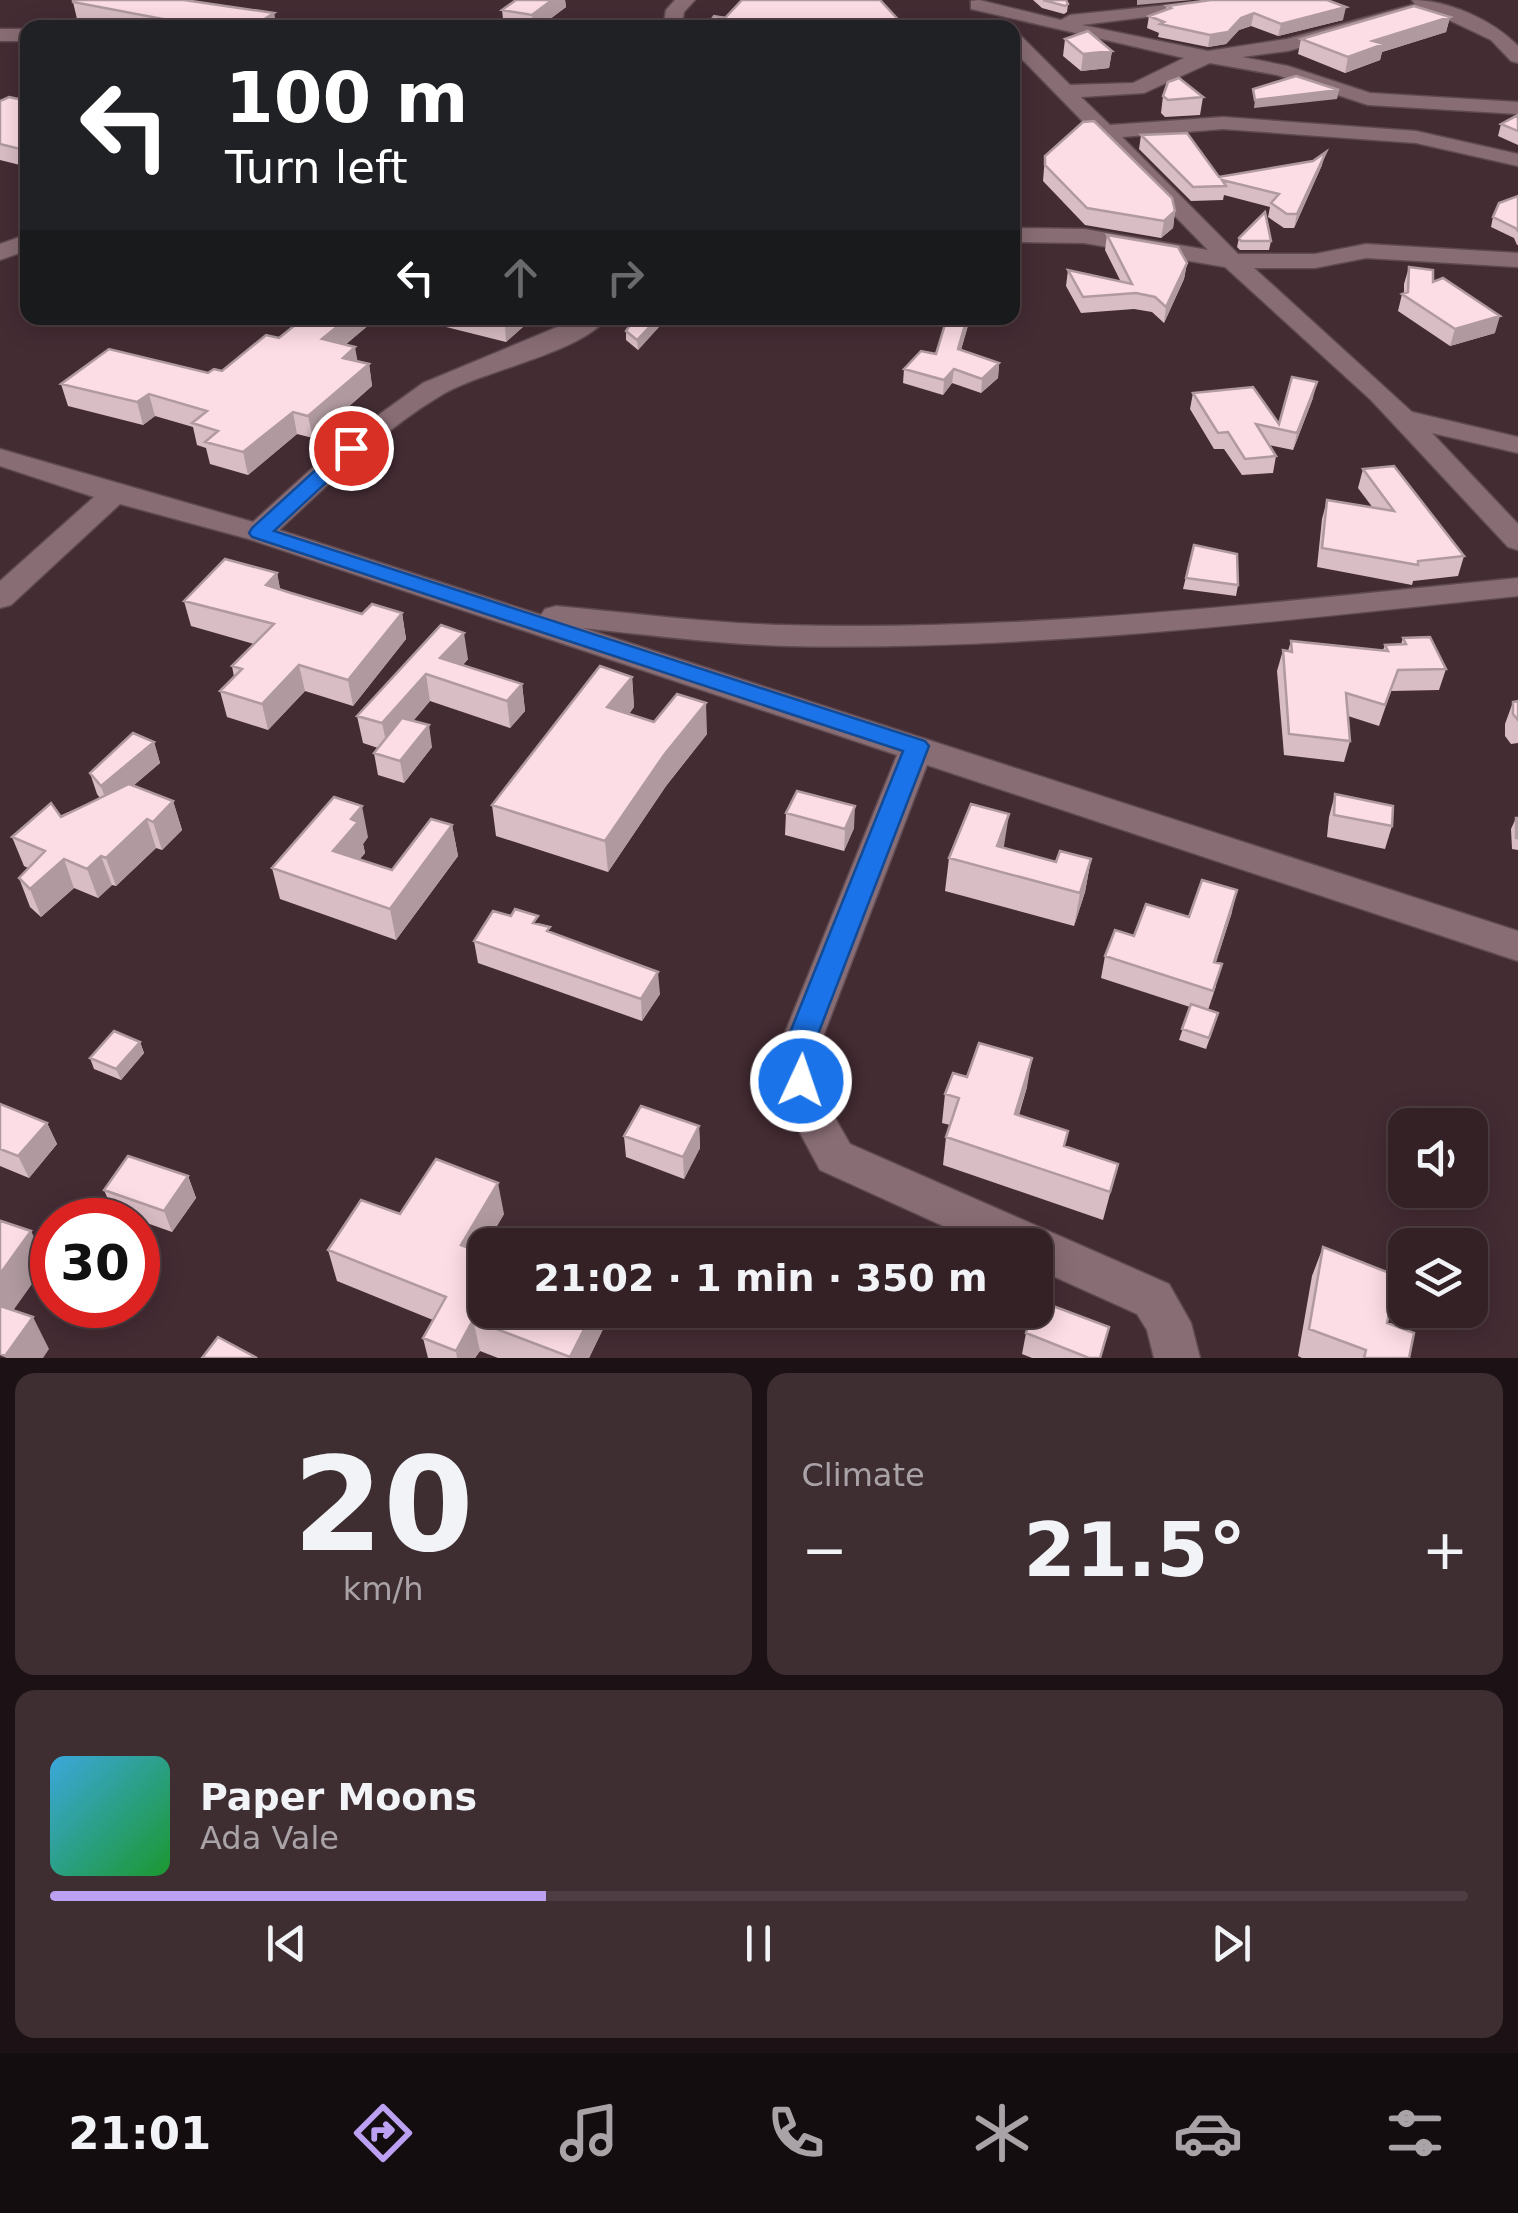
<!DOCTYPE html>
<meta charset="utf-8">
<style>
:root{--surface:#332126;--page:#3e2e32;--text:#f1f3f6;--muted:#a9a3a7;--line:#4e3e43;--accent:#bca0f2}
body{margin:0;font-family:"DejaVu Sans",sans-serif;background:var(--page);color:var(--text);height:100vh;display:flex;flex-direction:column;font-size:38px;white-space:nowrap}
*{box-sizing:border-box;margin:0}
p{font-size:32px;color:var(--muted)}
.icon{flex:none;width:55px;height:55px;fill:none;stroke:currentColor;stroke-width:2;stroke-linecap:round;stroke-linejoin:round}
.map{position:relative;height:1358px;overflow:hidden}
.panel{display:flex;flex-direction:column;gap:15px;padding:15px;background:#1c1215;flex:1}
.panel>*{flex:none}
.hud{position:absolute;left:20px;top:20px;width:1000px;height:305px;border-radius:20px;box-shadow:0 5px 25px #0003,0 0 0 2px var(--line);background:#202124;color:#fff;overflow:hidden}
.buttons{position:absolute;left:1388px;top:1108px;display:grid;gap:20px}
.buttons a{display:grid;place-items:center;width:100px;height:100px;border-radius:20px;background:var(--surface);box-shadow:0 5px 25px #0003,0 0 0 2px var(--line);font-size:50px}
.speed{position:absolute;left:30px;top:1198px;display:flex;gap:20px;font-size:50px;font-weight:700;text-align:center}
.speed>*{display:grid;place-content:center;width:130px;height:130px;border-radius:50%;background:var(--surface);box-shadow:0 5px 25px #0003,0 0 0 2px var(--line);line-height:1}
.speed .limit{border:15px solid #d22;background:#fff;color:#111}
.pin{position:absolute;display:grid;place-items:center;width:85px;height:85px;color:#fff;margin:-42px;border:5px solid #fff;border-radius:50%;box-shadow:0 2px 10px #0007}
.me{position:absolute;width:110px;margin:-55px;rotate:3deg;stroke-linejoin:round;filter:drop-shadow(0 0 8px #0008)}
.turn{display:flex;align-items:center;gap:35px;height:210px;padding:0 40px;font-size:45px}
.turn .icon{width:130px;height:130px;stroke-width:2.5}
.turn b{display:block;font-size:70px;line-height:85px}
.lanes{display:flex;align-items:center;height:95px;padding:0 40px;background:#0003;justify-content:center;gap:50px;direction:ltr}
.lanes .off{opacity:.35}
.big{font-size:75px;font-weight:700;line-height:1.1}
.panel .tile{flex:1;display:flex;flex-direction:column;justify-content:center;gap:15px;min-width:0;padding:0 35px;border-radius:20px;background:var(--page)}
.panel .dial{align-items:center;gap:0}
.dial b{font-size:130px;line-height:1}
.song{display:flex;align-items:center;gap:30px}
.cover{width:120px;height:120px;border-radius:15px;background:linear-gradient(135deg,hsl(200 70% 55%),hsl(130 70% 35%))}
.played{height:10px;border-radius:5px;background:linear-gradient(90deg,var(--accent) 35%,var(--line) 35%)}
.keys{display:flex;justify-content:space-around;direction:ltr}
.heat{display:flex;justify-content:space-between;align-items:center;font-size:55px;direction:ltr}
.panel .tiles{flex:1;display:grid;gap:15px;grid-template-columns:1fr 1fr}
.tile:last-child{grid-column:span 2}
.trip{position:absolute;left:468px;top:1228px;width:585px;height:100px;border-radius:20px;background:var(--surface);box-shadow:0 5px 25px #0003,0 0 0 2px var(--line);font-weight:700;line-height:100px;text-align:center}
.dock{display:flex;height:160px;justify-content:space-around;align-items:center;background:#140d0f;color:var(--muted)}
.dock .icon{width:70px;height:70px}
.dock .selected{color:var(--accent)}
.dock b{font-size:45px;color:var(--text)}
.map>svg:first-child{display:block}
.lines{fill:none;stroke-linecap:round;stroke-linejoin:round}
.minor-casing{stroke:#5e4a50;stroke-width:3}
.minor{fill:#896d75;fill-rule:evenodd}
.wall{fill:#d9bdc5}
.shaded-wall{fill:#b09aa0}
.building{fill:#fcdce5;stroke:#b09aa0;stroke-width:2.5}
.route{fill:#1a73e8;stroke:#114b97;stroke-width:2.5}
</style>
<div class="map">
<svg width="1518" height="1358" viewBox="0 0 1518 1358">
<rect width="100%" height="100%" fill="#442c33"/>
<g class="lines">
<!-- minor casing -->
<g class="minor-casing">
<path id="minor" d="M675,0H695L684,12L681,28H663L666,10Z
M979,0L1061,20L1070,15L1216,0L1219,4L1210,9L1082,25L1208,51L1287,39L1415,4L1412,0C1448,0 1493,20 1518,46V63L1511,61L1491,40L1430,11L1288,51L1242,57L1288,66L1370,93L1518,102V114L1368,105L1277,75L1210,63L1144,93L1081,97L1110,125L1223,117L1416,131L1518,154V166L1416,143L1223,129L1122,137L1238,254H1315L1366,244L1518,253V267L1366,258L1315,268H1254L1412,412L1518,437V453L1432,433L1518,524V550L1508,547L1371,400L1225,267L1084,243L1012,242V228L1084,229L1208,250L1012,49V32L1019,34L1070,85L1133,83L1184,58L971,9V1Z
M0,29H28V41H0Z
M28,234V250L0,260V244Z
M579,318H607C579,354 482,370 440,396C380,432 330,483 279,530L541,615L545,609L556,606C632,613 707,623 783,625C1029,632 1274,602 1518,578V596C1275,621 1031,651 786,646C718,644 650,635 583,628L1518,931V961L927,765L816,1055L827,1104L850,1144L1169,1284L1191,1323L1200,1358H1154L1147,1330L1137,1314L1035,1268V1245H985L820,1170L786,1107L776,1055L897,755L249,539L120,504L11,605L0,608V581L94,497L0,466V449L253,522L341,442L423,383Z"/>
</g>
<!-- minor -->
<use href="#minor" class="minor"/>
</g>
<!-- wall -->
<path class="wall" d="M516,0H565L566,7L538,28L504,27L502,10Z
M1033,0H1066L1068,4L1067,12L1064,14L1042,8Z
M73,2L274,13L276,28H123L77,19Z
M1167,6L1343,20L1278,36L1251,26L1239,30L1226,44L1208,47L1158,37L1159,33L1147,28L1149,16L1166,9Z
M714,16L906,28H697L707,26Z
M1450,17L1446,32L1382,52L1380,60L1345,73L1298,54L1301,39Z
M1065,39L1112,51L1109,68L1081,71L1063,56Z
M1163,96L1203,97L1200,115L1165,117L1161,113Z
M0,101H28V167L0,160Z
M1518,115V145L1498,136L1501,124Z
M1141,135L1219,177L1322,165L1294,228H1284L1268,217L1270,207L1224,195L1223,200L1191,201L1139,149Z
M1045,156L1175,211L1173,228L1161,238L1085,225L1043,181Z
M1518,196V245H1517L1514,238L1491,227L1493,217Z
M1107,235L1187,263L1184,279L1164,323L1152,312L1134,309L1081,313L1066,286L1068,270L1121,282L1105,250Z
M1239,238L1271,241L1269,250H1240L1237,247Z
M1409,267L1433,282L1495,333L1450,346L1398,311L1402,294L1404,293V284Z
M304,318H377L345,345L358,362L369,364L372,386L313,438L297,434L248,475L210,464L206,448L197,445L193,427L155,416L143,425L68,406L61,384L222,371L279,338Z
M410,318H533L506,342Z
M667,318L638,350L626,340V331Z
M969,322L961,350L999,363L998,378L981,393L952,383L943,395L903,383L904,369L936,354Z
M1193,393L1279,424L1313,398L1293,450L1269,445L1276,456L1273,473L1242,475L1224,449H1214L1190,409Z
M1363,469L1464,556L1458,576L1413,581L1412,585L1317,567L1322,519L1327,500L1373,508L1358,488Z
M1194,545L1238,585L1236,596L1183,589Z
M277,573L280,590L362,614L402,613L406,639L353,706L305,691L268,730L227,717L220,691L234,677L232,666L254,644L191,626L184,601Z
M441,625L468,659L463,665L522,684L525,711L510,728L430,701L413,721L432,747L404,783L378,775L374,753L378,748L363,743L357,716Z
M1403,638L1446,669L1439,690L1391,691L1379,726L1348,716L1350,741L1344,762L1284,755L1277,671L1283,650L1288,651L1291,641L1383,650L1385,645L1401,644Z
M632,677L634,707L629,714L654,722L707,734L666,786L608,872L496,836L492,805Z
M1518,701V743L1511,744L1505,736V724L1513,702Z
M154,742L160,763L133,786L173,801L182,830L162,850L156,848L116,886L112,885L98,898L74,888L41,917L30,907L19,878L28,868L24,866L12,837L100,798L97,794L90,773Z
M1335,794L1392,826L1385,849L1327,837L1329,817Z
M786,813L854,828L844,851L785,835Z
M1516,818H1518V850L1512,849L1511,829Z
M452,825L458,856L396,940L280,899L272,868L368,837L363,844L365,853L359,860L392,870Z
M1004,848L1056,862L1091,859L1085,892L1074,926L945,891L949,858Z
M1232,912L1216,962V986L1208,1010L1215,1024L1206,1049L1179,1040L1190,1007L1101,978L1105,956L1134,936L1189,917Z
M539,924L550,932L660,994L642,1021L478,963L474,941Z
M140,1042L144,1053L121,1080L94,1069L90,1058Z
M967,1077L1027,1087L1019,1115L1065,1147L1118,1164L1103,1220L943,1165L946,1137L950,1125L942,1123L945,1094Z
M0,1104L47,1123L57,1144L29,1178L0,1166Z
M699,1126L700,1148L684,1179L626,1157L624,1136Z
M188,1176L196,1198L172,1232L113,1211L104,1190Z
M400,1214H504L481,1253L485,1310H602L604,1327L589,1358H498L480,1351L475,1358H428L423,1338L433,1320L337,1281L328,1250Z
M1323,1247L1387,1323L1409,1358H1302L1298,1356L1312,1276Z
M1026,1333L1101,1358H1032L1022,1354Z"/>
<!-- shaded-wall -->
<path class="shaded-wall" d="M552,0H565L566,7L538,28H533L532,15Z
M1137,0H1192L1137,5Z
M1346,7L1343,20L1278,36L1281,24Z
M274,13L276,28H250Z
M1254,13L1251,26L1239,30L1226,44L1208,47L1210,35Z
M1450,17L1446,32L1382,52L1380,60L1345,73L1348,57L1373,41Z
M1112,51L1109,68L1081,71L1083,54Z
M1339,90L1337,99L1254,108L1255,100Z
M1326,152L1322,165L1294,228L1297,214Z
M1175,211L1173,228L1161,238L1164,221Z
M1187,263L1184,279L1164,323L1166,307Z
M1500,316L1495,333L1450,346L1455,329Z
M348,318H377L326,361L322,339Z
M513,318H533L506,342L505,325Z
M658,318H667L638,350L637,340Z
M967,318H969V322L957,363L958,349Z
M355,347L359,369L343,358Z
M999,363L998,378L981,393L982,379Z
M369,364L372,386L313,438L308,416Z
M954,369L952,383L943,395L944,380Z
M1317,382L1313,398L1293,450L1297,433Z
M149,394L155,416L143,425L137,402Z
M293,412L297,434L248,475L243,452Z
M277,573L282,598L266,585Z
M402,613L406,639L353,706L348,680Z
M464,633L468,659L447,681L440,658Z
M299,665L305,691L268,730L262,704Z
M426,674L430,701L388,751L382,723Z
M632,677L634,707L610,738L607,707Z
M522,684L525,711L510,728L507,701Z
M706,703L707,734L666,786L608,872L605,841L664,755Z
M429,725L432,747L404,783L400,761Z
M154,742L160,763L108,807L101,786Z
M173,801L182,830L162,850L153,822Z
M362,806L368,837L363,844L365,853L340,882L333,851L351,819Z
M855,806L854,828L844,851L845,829Z
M1009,814L1004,846L996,870L997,846Z
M147,819L156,848L116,886L106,858Z
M452,825L458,856L396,940L390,909Z
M101,856L112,885L98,898L87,869Z
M64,859L74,888L41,917L30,889Z
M1091,859L1085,892L1074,926L1080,893Z
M1237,890L1232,912L1209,984L1214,962Z
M658,972L660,994L642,1021L641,999Z
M140,1042L144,1053L121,1080L116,1069Z
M1032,1058L1027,1087L1010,1142L1015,1114Z
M47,1123L57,1144L29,1178L18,1156Z
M699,1126L700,1148L684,1179L683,1157Z
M188,1176L196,1198L172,1232L164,1211Z
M498,1183L504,1214L467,1276L461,1245Z
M31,1231L47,1263L0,1329V1274Z
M594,1310H602L604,1327L589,1358H570Z
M33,1317L49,1349L43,1358H6L5,1356Z
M473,1320L480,1351L475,1358H457L456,1351Z"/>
<!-- building -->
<path class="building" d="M73,0H184L274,13L250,28H168L179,22L73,2Z
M516,0H552L532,15L502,10Z
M742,0H880L906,28H862L797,23L795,28H697L698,26H707L714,16L725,18Z
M1043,0H1066L1068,4L1065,6Z
M1211,0H1327L1346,7L1281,24L1254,13L1241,18L1228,32L1210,35L1160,24L1164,22L1149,16L1171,8L1167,6Z
M1414,6L1450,17L1373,41L1384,44L1348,57L1301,39Z
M1088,31L1112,51L1083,54L1065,39Z
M1296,76L1339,90L1255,100L1253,89Z
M1179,78L1203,97L1168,100L1163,96L1168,82Z
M9,97L28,101V151L0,144V101Z
M1518,115V131L1501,124Z
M1094,121L1172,198L1175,211L1164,221L1087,208L1045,165V156L1083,122Z
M1187,133L1219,177L1313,161L1326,152L1297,214H1287L1271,203L1279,194L1222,180L1226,186L1193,187L1141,135Z
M1518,196V232L1517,229L1493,217L1499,203Z
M1265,212L1271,241H1241L1239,238Z
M1107,235L1178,247L1187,263L1166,307L1155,297L1136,293L1083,297L1068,270L1132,284Z
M1409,267L1433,270V282L1443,278L1500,316L1455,329L1402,294L1408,292Z
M304,318H348L322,339L355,347L343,358L369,364L308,416L293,412L243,452L205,442L218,431L192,423L207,411L149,394L137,402L61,384L109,349L208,373L214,369L222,371L266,335L279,338Z
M476,318H513L505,325Z
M635,318H658L637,340L626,331Z
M947,318H967L958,349L999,363L982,379L954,369L944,380L904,369L921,351L936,354Z
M1292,377L1317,382L1297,433L1256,424L1276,456L1245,459L1228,432L1218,433L1193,393L1253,387L1279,424Z
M1394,466L1464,556L1418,561V565L1322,548L1327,500L1394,511L1363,469Z
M1194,545L1237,554L1238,585L1186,578Z
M225,559L277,573L266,585L291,593L362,614L372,604L402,613L348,680L299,665L262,704L220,691L242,669L232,666L274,624L184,601Z
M441,625L464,633L440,658L522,684L507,701L426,674L382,723L357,716Z
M1430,637L1446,669L1398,670L1385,705L1346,693L1350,741L1289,734L1283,650L1292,652L1291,641L1388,651L1385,645L1406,644L1403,638Z
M600,666L632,677L607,707L654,722L677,694L706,703L664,755L605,841L492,805Z
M1518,701V720L1513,714V702Z
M402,718L429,725L400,761L374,753Z
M133,733L154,742L101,786L90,773Z
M129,784L173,801L153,822L147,819L106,858L101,856L87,869L64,859L30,889L19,878L45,851L12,837L51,803L61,817Z
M797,791L855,806L845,829L786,813Z
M1335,794L1393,806L1392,826L1334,815Z
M334,797L362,806L351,819L358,822L333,851L392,870L431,819L452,825L390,909L272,868Z
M971,804L1009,814L997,846L1056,862L1060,851L1091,859L1080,893L949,858Z
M1516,818H1518V838H1516Z
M1202,880L1237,890L1214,962L1222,964L1213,991L1105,956L1115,930L1134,936L1146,904L1189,917Z
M515,909L538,916L533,923L550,927L547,931L658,972L641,999L474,941L493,911L511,916Z
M1191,1004L1218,1013L1209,1038L1182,1029Z
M114,1031L140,1042L116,1069L90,1058Z
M979,1043L1032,1058L1015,1114L1068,1131L1064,1146L1118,1164L1110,1192L946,1137L959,1098L945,1094L953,1073L967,1077Z
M0,1104L47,1123L18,1156L0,1149Z
M641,1106L699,1126L683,1157L624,1136Z
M128,1156L188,1176L164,1211L104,1190Z
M436,1159L498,1183L461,1245L485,1254V1310H594L570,1357L473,1320L456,1351L423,1338L446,1297L328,1250L361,1200L400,1214Z
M1,1221L31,1231L0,1274V1223Z
M1323,1247L1397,1276L1387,1323L1414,1333L1409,1358H1364L1366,1350L1309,1329Z
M1037,1300L1109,1327L1100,1358H1089L1026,1333L1034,1310H1035Z
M0,1306L33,1317L5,1356L0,1354Z
M218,1337L257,1358H202Z"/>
<!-- route -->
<path class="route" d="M351,443L361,448L358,453L274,531L925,741L929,746L810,1055L816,1081L811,1089L801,1093L791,1089L781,1055L903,751L252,537L249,533L252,528L344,444Z"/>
</svg>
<div class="buttons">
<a><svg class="icon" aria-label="sound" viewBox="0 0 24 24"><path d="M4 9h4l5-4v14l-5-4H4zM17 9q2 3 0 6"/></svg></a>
<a><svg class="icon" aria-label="layers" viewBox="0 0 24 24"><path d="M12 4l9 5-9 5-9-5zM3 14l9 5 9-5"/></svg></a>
</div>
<div class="speed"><div class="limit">30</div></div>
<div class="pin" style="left:351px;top:448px;background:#d93025"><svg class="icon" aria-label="arrive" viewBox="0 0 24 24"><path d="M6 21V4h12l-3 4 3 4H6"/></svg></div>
<svg class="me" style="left:801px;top:1081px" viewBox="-20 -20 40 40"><circle r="17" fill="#1a73e8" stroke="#fff" stroke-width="3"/><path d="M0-11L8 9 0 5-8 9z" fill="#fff"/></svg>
<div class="trip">21:02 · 1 min · 350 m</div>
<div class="hud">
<div class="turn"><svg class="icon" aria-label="left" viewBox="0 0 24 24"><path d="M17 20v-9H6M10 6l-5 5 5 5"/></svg><div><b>100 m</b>Turn left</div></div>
<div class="lanes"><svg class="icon" aria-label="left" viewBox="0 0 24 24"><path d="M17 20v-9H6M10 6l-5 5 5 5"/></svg><svg class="icon off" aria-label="ahead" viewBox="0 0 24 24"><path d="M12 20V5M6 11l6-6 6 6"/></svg><svg class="icon off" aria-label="right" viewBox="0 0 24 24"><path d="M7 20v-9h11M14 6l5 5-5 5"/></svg></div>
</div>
</div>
<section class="panel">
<div class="tiles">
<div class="tile dial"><b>20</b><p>km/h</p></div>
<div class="tile"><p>Climate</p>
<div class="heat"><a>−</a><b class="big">21.5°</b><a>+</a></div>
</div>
<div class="tile">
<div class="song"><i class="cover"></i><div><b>Paper Moons</b><p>Ada Vale</p></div></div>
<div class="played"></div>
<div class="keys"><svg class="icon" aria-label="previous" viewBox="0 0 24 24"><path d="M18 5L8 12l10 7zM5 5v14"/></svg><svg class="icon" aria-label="pause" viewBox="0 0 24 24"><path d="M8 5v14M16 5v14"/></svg><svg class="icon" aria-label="next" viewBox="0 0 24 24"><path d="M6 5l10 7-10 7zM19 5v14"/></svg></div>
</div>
</div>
</section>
<nav class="dock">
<b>21:01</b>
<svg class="icon selected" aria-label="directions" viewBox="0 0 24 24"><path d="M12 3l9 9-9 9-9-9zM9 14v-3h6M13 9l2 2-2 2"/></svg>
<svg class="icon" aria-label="music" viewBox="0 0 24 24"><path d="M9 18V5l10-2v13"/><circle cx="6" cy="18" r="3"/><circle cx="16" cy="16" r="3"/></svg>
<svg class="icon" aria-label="phone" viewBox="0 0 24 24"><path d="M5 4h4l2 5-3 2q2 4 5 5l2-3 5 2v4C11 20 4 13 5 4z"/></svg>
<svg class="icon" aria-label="climate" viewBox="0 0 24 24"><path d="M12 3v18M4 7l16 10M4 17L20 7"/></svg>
<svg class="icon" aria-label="car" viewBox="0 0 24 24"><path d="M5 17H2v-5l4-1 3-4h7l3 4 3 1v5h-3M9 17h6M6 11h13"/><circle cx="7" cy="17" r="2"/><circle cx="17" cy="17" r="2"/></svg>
<svg class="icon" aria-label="filters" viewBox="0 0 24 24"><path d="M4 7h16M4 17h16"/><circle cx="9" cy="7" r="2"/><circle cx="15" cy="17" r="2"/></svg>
</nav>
